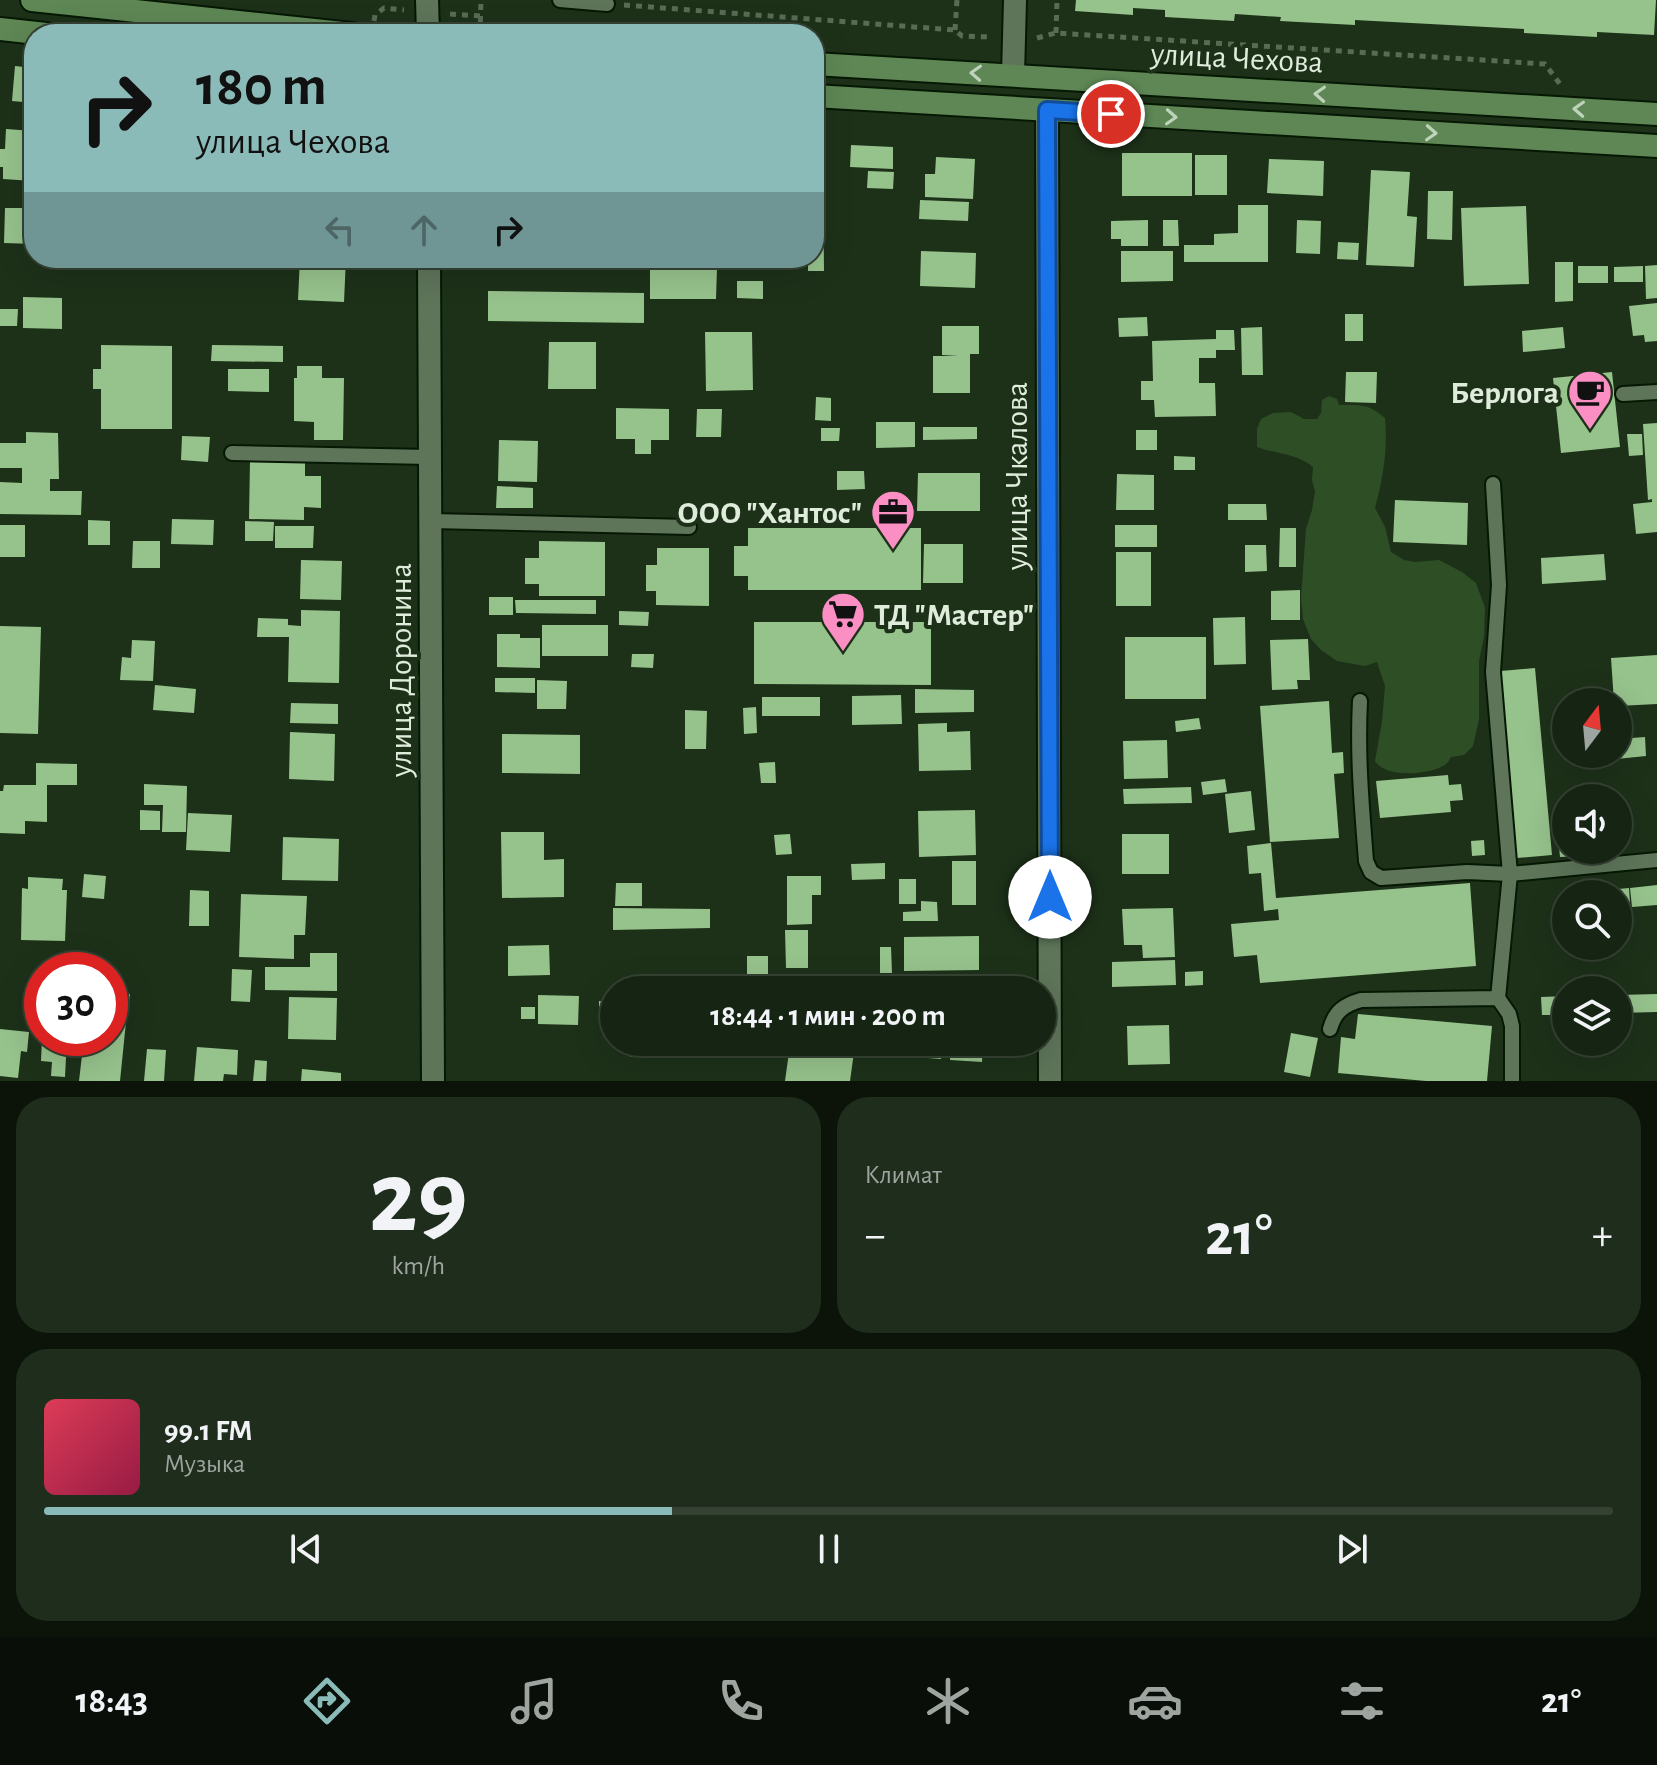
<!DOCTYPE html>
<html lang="ru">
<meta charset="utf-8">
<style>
:root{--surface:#162513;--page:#1f2d1c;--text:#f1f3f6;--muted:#9ea5a0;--line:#354233;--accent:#8bbbb9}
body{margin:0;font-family:"Alegreya Sans",sans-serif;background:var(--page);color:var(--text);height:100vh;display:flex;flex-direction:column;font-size:30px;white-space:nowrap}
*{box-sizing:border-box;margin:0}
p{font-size:26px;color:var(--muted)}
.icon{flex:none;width:44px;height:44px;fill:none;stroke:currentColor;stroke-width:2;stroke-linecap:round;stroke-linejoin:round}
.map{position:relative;height:1081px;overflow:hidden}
.drawer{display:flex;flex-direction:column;gap:16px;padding:16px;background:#0c140a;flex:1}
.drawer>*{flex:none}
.top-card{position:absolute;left:24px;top:24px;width:800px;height:244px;border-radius:32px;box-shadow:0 8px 32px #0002,0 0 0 2px var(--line);background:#8bbbb9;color:#111;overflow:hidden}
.needle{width:52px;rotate:16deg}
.fabs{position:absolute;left:1552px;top:688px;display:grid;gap:16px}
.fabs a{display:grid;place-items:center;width:80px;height:80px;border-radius:50%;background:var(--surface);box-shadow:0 8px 32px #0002,0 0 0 2px var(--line);font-size:40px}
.speed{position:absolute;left:24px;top:952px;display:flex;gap:16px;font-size:40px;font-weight:700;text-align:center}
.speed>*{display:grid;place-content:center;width:104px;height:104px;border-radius:50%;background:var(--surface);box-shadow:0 8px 32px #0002,0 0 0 2px var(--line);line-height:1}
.speed .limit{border:12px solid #d22;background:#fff;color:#111}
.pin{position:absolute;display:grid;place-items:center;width:68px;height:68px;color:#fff;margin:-34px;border:4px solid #fff;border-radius:50%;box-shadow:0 2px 8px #0007}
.me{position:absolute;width:88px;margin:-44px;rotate:0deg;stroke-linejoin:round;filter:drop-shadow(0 0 6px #0008)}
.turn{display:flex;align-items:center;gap:28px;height:168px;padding:0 40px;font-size:36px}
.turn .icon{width:104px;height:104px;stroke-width:2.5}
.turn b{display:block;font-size:56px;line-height:68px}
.lanes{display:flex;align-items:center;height:76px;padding:0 40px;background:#0003;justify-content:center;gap:40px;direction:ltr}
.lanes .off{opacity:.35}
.big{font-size:60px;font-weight:700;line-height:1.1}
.drawer .widget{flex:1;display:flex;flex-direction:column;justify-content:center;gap:12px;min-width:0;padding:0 28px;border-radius:32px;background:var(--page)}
.drawer .dial{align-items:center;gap:0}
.dial b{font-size:104px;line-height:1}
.song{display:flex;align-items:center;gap:24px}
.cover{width:96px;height:96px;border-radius:12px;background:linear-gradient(135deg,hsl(350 70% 55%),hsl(340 70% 35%))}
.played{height:8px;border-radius:4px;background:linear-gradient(90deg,var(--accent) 40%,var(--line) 40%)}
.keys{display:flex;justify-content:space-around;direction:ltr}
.heat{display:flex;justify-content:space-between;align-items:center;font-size:44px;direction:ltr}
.drawer .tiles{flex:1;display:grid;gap:16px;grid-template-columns:1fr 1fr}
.widget:last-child{grid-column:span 2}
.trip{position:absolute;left:600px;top:976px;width:456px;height:80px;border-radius:40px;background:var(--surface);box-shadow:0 8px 32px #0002,0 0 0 2px var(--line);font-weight:700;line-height:80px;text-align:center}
.menu{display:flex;height:128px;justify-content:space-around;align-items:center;background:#090f08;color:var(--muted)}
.menu .icon{width:56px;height:56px}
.menu .active{color:var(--accent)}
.menu b{font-size:36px;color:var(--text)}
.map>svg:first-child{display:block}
.green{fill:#2e4f26}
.building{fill:#96c28c}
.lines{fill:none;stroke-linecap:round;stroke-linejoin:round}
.service-casing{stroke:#061803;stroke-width:18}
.minor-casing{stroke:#061803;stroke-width:26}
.secondary-casing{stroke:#061803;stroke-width:26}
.path{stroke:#596b55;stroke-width:5;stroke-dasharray:6 6;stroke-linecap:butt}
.service{stroke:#5e755a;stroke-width:14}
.minor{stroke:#5e755a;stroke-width:22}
.secondary{stroke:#5e8755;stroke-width:22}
.oneway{stroke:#bfd3ba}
.route-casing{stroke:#114b97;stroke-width:20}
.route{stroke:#1a73e8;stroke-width:14}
.labels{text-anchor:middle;stroke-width:8;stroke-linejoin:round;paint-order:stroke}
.street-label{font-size:32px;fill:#dfecdc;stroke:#1d3119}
.poi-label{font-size:32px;font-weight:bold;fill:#dfecdc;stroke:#1d3119;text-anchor:end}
</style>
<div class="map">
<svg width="1657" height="1081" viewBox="0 0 1657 1081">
<rect width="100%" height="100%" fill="#1d3119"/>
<!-- green -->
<path class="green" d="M1329,396L1337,399L1339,405C1360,405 1368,403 1385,418C1388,449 1383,478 1375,508L1385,527L1391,552L1404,560L1415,562L1439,560L1462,572L1476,583L1485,608L1484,636L1479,661V719L1473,746L1464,755L1451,757C1448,762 1448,763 1443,766C1427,775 1385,778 1375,761L1382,722L1385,686L1377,662L1365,666L1337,661L1321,650L1311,639L1303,619L1301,598L1306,529L1312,510L1315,492L1312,480L1313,467C1298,454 1276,454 1257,447V429L1261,419L1273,413L1291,412L1304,419H1317L1321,413L1322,400Z"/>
<!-- building -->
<path class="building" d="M1076,0H1656L1654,35L1597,32V37L1524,33V29L1355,20V25L1280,21L1281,17L1235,14L1234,21L1165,17V10L1133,8V15L1075,11Z
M15,66L34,68V103L12,101Z
M6,129L34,131L33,181L3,179V167H0V149H5Z
M851,145L893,147V169L850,167Z
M1122,153H1192V196H1122Z
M1195,155H1227V195H1195Z
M936,157L975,159L973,199L925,197V174H935Z
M1269,159L1324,161L1323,196L1267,193Z
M814,167H823L824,271H808V258H814Z
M1371,170L1410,172L1407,216L1417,217L1414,267L1366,265Z
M868,171L894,172L893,189L867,188Z
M1428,191H1453L1452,240L1427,239Z
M920,200L969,202L968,221L919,219Z
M1238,205H1268V262H1184V245H1214V234L1238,233Z
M1526,206L1529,284L1464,286L1461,208Z
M5,208H34V244L4,243Z
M1148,220V246H1121V239H1111V221Z
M1163,220H1178L1179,246H1163Z
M1297,220L1321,221L1320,254L1296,253Z
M1338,242L1359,243L1358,260L1337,259Z
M921,251L976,253L975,288L920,286Z
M1121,251H1173V281L1121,282Z
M300,258H346L344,302L298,300Z
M1555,262H1573V301L1555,302Z
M1657,265V298L1646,299L1645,266Z
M1578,266H1608V283H1578Z
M1643,266V282H1614V267Z
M650,268H717L716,299H650Z
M737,281H763V299L737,298Z
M488,291L644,293V323L488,321Z
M23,297L62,298V329L23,328Z
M1657,303V341L1645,342L1644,335L1633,336L1629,306Z
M0,309H18L17,326H0Z
M1345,314H1363V341H1345Z
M1147,317L1148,336L1119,337L1118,318Z
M942,326H979V354H970V393H933V356H958L942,355Z
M1262,327L1263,375H1242L1241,328Z
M1563,327L1565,348L1523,352L1522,331Z
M1216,330H1234L1235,350H1216V358H1199V383H1215L1216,416L1155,417L1154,400H1141V381H1153L1152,341L1216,339Z
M705,332H752L753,390L706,391Z
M549,342H596V389H548Z
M101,345L172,346V429H101V389H93V369H101Z
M212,345L283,346V362L211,361Z
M297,366H322V378H344L343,440H314V422L294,421V378H297Z
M228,369H269V392L228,391Z
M1346,372H1377L1376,403L1345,402Z
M1612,372L1620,447L1561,453L1553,378Z
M816,397L831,398V421L815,420Z
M616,408L669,409V440H651V454H635V439H616Z
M697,409H722L721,437H696Z
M876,422H915V447L876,448Z
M1657,423V532L1636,534L1633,504L1652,502V499L1648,500L1643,424Z
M923,427H977V439L923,440Z
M821,428H840L839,441H821Z
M1136,430H1157V450H1136Z
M26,432L58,433L59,479H50V491H82L81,515L0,514V482L22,483V468H0V443H26Z
M1627,434H1642L1643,455L1629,456Z
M182,436L210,437L208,462L181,460Z
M499,440L538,441L537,482L498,481Z
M1174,456L1195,457V470H1174Z
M250,461L305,462V476H321V508L304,507V520L249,519Z
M837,471H864L865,489L837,490Z
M918,473H980V511H917Z
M1117,474L1154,475V510H1116Z
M497,486L533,488V508H496Z
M1395,500L1468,503L1467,545L1393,542Z
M1228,504H1266L1267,520H1228Z
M172,519L214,520L213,545L171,544Z
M88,520L110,521V545H88Z
M245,521L274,522L273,541H245Z
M0,525H25V557H0Z
M1115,525H1157V547H1115Z
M275,526H314L313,548H275Z
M748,528H921V590H748V576H734V546H748Z
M1280,528H1296V567H1279Z
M133,541H160V568H132Z
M539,541L605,542V596H539V584H525V558H539Z
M924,544H963V583H923Z
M1245,545H1266L1267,571L1245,572Z
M657,548H709V606L656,605V591H646V565H657Z
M1116,552H1151V606H1116Z
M1604,554L1606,580L1542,584L1541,558Z
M301,560L342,561L341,600L300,599Z
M1300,590V620H1271V591Z
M489,597H513V615H489Z
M515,600H596V614L516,613Z
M301,610L340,611L339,683L288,682L289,637H257L258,618L288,619V625L301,626Z
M619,611L649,612L648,626L619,625Z
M1245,617L1246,664L1214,665L1213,618Z
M754,622H931V685L754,684Z
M542,625H608V656H542Z
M0,626L41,627L38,734L0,733Z
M497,634H520V638H540V668L497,667Z
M1125,637H1206V699H1125Z
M1308,639L1310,680H1297L1298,689L1272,690L1270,640Z
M132,640L155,641L153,681L120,680L122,657L131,658Z
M632,654H654L653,668L631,667Z
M1657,655V704L1618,706V702H1614L1611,658Z
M1535,668L1552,855L1517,858L1501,671Z
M495,678H535V693L495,692Z
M537,680L567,681L566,709H537Z
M155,685L196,689L194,713L153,710Z
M915,689L974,690V712L915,713Z
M901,695L902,724L852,725V696Z
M762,697H820V716H762Z
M1329,701L1332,753L1343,752L1344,773L1334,774L1339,838L1270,842L1260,706Z
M291,703L338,704V724L290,723Z
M756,707L757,733L744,734L743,708Z
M685,710L707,711L706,749H685Z
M1199,718L1201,729L1176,732L1175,721Z
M947,723V732L970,731L971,770L919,771L918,724Z
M290,732L335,734L334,781L289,779Z
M502,734L580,735V774L502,773Z
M1645,737L1646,756L1607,760L1606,754H1618V739Z
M1167,740L1168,778L1124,779L1123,741Z
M775,762L776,783H761L759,763Z
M36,763L77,764V785H47V822L25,821V834L0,833V791H3L4,785H36Z
M1448,775L1449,785L1461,784L1463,800L1450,801L1451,812L1380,818L1376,781Z
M1225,779L1227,792L1203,795L1201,782Z
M144,784L187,786L186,832H162L163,805H144Z
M1191,787L1192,803L1124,804L1123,789Z
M1251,791L1255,830L1229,833L1225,794Z
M140,810L160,811V830H140Z
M975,810L976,855L919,857L918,811Z
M188,813L232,815L230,852L186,850Z
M501,832H544V860L564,859V897L502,898Z
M790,834L792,854L776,855L774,835Z
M1122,834H1169V874H1122Z
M1566,834V850H1582L1583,856L1560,857L1558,835Z
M283,837L339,839L338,881L282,880Z
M1484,840L1485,855L1472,856L1471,841Z
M1271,843L1276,898L1470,883L1476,966L1260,983L1257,955L1234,957L1231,924L1279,920L1278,909L1264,911L1261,873L1249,874L1247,846Z
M952,861H976V905H952Z
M885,863V879L852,880L851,864Z
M84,874L106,876L104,899L82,897Z
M787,876H821V895H812V924L787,925Z
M28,877L63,879L62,890H67L65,941L21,940L22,888L28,889Z
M899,879H916V904H899Z
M616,883H642V906H615Z
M1657,885V905L1632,907L1630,888Z
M1629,888L1630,904L1618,905V894H1586V892Z
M190,890L209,891V926H189Z
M241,894L307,896L305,935H294V959L239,957Z
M921,901L937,902L938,921H903V912L921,911Z
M613,908L710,909V928L613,930Z
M1173,908L1175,957L1143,958L1142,945H1124L1122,909Z
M785,930H808V968H786Z
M979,936V970L904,971V937Z
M549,945L550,975L508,976V946Z
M880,947H891L892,973H880Z
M310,953H337V991L265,990V967H310Z
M747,956H768V974L747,975Z
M1175,960L1176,985L1112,987V962Z
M232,969L252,970L250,1002L231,1001Z
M1203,971V985L1185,986V972Z
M978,983V990H930V984Z
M110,992L130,994L128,1015L110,1013Z
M1657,994V1012L1618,1013V995Z
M538,995L579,996L578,1025L538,1024Z
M1566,996V1015H1542L1541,997Z
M289,997L337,998L336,1040L288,1039Z
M599,1001L614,1002V1024H599Z
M521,1007H535V1019H521Z
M1358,1014L1492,1026L1487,1081H1426L1338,1073L1341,1037L1355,1039Z
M110,1020L126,1022L120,1081H79L84,1038H110Z
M1169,1025L1170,1064L1128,1065L1127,1026Z
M0,1029L29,1032L27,1052L21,1051L18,1078L0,1076Z
M1291,1033L1318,1038L1310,1077L1284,1072Z
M42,1038H67L65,1077L51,1076L52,1062L41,1061Z
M630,1042H689V1057H630Z
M875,1042H942L941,1059L874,1054Z
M951,1042H983L982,1062L950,1060Z
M790,1045L854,1052L850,1081H785Z
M197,1047L238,1050L237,1075L224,1074L223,1081H194Z
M147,1049L166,1050L164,1081H144Z
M255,1060L267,1061L266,1081H253Z
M302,1069L341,1073V1081H301Z"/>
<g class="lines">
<!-- service casing -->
<g class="service-casing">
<path id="service" d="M560,0L607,4
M1623,394L1657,392
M232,453L430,457
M1493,484L1499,585L1493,672L1510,874L1498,998L1509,1014L1512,1026V1081
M431,521L689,527
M1360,701C1357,755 1362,808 1366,861L1371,872L1381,878L1467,872L1510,874L1657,860
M1330,1029C1335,1011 1344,1005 1361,1000L1498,998"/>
</g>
<!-- minor casing -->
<g class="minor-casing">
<path id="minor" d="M427,0L428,34
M1013,75L1015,0
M1047,110L1050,1081
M429,258L433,1081"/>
</g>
<!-- secondary casing -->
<g class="secondary-casing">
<path id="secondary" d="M32,0L352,34
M0,29L46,34
M814,64L1657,114
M814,96L1657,146"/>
</g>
<!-- path -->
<path class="path" d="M624,5L955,30L962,36L991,37
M450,14L481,16
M374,21L375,15L384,8L404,10
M955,30L957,0
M1056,33L1057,0
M480,34L481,0
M1037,38L1056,33L1545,64L1560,84"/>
<!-- service -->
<use href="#service" class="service"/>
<!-- minor -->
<use href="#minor" class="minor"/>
<!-- secondary -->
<use href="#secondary" class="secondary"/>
</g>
<!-- one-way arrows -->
<defs><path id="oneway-chevron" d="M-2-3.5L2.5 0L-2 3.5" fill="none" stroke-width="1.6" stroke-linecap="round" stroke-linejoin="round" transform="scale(2)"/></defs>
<g class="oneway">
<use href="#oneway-chevron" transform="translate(976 73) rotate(-177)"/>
<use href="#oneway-chevron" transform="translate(1320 94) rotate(-177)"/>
<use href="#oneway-chevron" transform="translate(1579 109) rotate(-177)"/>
<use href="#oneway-chevron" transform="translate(1171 117) rotate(3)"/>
<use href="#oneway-chevron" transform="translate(1431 133) rotate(3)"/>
</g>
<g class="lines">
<!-- route casing -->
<g class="route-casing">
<path id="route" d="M1050,897L1047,110L1111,114"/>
</g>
<!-- route -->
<use href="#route" class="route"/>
</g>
<!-- icons -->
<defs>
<g id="cafe-pin" transform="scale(2.3)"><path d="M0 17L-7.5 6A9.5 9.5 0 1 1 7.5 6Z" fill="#fb8fc4" stroke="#1d3119"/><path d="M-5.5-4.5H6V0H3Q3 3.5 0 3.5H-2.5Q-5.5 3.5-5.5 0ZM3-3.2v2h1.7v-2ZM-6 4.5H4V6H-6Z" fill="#111"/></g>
<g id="office-pin" transform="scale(2.3)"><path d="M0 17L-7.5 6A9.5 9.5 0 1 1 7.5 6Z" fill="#fb8fc4" stroke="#1d3119"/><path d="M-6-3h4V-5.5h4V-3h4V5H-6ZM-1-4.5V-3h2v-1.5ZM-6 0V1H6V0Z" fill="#111"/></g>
<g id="supermarket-pin" transform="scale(2.3)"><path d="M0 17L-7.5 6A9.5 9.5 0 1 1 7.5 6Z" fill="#fb8fc4" stroke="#1d3119"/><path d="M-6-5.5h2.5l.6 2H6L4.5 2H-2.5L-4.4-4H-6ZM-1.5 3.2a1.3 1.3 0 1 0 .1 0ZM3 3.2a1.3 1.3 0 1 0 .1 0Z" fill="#111"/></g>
</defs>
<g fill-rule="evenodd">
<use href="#cafe-pin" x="1590" y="392"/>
<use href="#office-pin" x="893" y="512"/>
<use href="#supermarket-pin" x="843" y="614"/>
</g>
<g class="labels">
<!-- street labels -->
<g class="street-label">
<text transform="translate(1237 57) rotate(3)" y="11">улица Чехова</text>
<text transform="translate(1016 476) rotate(-90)" y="11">улица Чкалова</text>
<text transform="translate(400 670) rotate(-90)" y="11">улица Доронина</text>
</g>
<!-- poi labels -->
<g class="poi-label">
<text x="1559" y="403">Берлога</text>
<text x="862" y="523">ООО "Хантос"</text>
<text x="874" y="625" text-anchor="start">ТД "Мастер"</text>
</g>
</g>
</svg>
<div class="fabs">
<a><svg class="needle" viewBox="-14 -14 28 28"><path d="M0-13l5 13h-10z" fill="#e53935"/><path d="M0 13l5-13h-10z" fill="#9ea5a0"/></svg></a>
<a><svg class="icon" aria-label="sound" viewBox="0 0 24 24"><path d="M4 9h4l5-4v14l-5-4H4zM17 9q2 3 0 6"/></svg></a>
<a><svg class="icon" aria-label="search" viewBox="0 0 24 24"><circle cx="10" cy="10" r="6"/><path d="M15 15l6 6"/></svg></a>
<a><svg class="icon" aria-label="layers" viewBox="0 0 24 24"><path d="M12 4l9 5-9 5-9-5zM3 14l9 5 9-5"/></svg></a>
</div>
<div class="speed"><div class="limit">30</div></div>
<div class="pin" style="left:1111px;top:114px;background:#d93025"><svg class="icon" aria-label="arrive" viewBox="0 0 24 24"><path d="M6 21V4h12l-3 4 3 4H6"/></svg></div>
<svg class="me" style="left:1050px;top:897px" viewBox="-20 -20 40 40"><circle r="19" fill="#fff"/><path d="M0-13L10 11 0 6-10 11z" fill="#1a73e8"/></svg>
<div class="trip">18:44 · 1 мин · 200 m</div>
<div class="top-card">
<div class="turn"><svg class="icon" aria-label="right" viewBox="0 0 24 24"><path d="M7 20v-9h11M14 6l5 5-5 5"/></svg><div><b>180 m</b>улица Чехова</div></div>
<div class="lanes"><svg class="icon off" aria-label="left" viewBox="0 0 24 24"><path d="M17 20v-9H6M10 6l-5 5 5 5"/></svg><svg class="icon off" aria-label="ahead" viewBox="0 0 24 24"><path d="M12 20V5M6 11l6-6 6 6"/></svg><svg class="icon" aria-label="right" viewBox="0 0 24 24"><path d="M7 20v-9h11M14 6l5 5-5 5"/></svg></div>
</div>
</div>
<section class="drawer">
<div class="tiles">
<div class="widget dial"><b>29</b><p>km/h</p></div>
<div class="widget"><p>Климат</p>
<div class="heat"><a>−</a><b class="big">21°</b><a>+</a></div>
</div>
<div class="widget">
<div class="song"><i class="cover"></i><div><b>99.1 FM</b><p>Музыка</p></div></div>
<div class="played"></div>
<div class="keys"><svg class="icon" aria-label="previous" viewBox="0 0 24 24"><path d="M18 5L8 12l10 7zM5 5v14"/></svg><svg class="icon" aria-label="pause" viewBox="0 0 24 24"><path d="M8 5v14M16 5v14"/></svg><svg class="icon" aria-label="next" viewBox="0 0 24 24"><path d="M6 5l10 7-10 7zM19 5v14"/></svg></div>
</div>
</div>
</section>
<nav class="menu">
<b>18:43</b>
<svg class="icon active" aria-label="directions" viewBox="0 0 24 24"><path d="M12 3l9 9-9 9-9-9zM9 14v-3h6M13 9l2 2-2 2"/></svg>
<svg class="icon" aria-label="music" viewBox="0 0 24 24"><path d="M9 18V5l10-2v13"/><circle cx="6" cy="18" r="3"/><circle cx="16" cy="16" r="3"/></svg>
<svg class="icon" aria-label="phone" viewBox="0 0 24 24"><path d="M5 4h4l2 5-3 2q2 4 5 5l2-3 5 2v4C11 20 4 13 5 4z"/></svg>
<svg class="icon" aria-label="climate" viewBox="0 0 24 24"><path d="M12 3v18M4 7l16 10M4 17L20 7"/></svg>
<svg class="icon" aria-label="car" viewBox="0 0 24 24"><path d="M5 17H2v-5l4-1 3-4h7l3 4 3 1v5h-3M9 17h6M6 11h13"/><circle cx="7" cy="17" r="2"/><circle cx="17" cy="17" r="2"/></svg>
<svg class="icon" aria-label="filters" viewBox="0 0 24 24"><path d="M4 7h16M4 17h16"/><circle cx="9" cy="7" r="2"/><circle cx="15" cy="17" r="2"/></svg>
<b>21°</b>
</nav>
